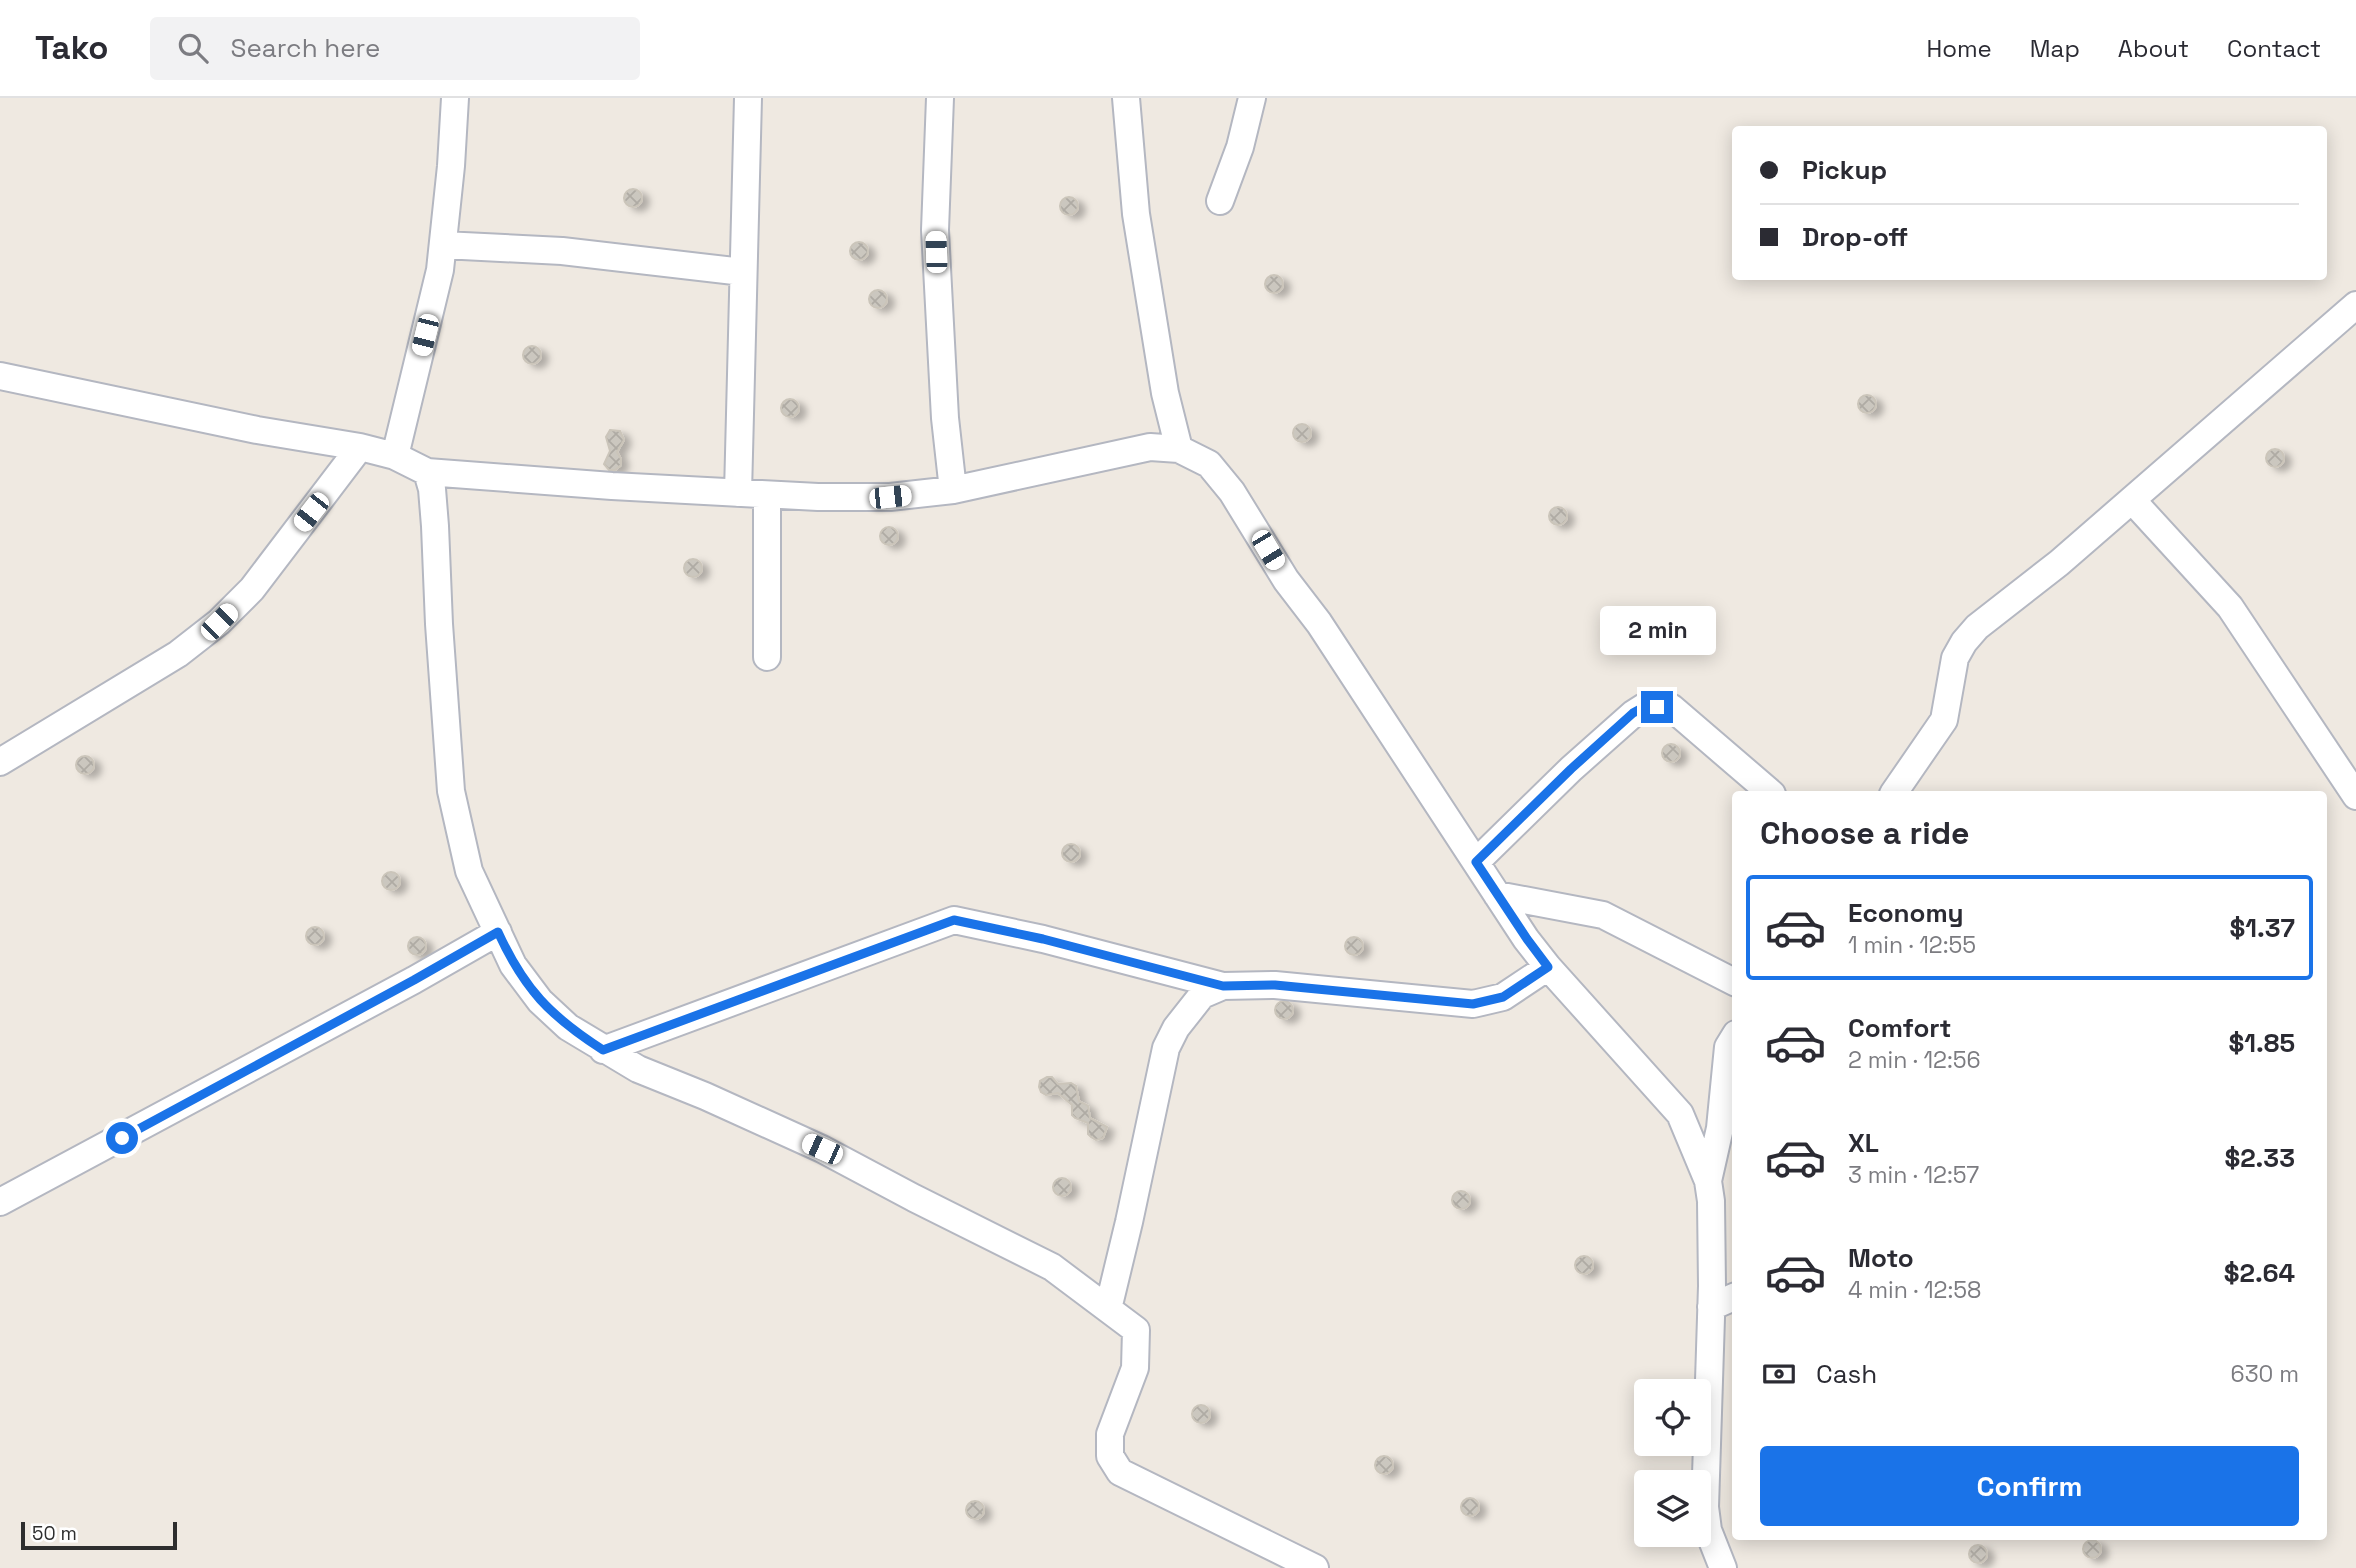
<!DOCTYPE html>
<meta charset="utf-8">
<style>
body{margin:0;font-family:"Space Grotesk",sans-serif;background:#f2f2f3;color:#2b2b33;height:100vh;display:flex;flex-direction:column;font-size:26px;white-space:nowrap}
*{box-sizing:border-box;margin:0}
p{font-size:23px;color:#7c7c81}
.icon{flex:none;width:38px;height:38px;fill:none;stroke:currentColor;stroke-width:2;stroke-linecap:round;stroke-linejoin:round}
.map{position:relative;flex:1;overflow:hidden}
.side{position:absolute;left:1732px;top:693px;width:595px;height:749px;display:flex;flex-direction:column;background:#fff;border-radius:7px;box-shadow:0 4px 18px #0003}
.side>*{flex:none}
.hud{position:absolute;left:1732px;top:28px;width:595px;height:154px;border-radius:7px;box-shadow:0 4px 18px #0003;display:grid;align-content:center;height:154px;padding:0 28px;background:#fff}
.tools{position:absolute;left:1634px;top:1281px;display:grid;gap:14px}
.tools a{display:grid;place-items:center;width:77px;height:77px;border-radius:7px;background:#fff;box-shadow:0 4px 18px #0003;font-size:35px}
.scale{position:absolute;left:21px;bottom:18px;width:156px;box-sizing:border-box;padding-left:7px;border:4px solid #2e2e2e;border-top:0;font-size:19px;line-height:24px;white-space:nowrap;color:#2e2e2e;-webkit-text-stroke:5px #fff;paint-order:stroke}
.end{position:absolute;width:32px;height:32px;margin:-16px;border:9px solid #1a73e8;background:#fff;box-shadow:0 0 0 4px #fff}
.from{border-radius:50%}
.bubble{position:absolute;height:49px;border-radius:7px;background:#fff;box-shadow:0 4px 18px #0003;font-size:23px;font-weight:700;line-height:49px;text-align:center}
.car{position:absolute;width:21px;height:42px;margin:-21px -10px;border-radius:9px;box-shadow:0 0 5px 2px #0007;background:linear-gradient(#fff 24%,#345 0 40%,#fff 0 76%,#345 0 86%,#fff 0)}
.hud b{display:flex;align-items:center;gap:24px;height:66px;font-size:26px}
.hud b+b{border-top:2px solid #e1e1e2}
.hud i{width:18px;height:18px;background:#2b2b33}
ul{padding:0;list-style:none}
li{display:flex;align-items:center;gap:21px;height:105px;margin:0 14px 10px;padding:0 14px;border:4px solid transparent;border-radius:7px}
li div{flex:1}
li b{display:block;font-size:26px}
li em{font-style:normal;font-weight:700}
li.selected{border-color:#1a73e8}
li>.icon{width:63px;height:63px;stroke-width:1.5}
h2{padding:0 28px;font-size:32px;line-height:84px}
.pay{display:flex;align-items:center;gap:18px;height:77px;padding:0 28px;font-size:26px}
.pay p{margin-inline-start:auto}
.primary-button{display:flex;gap:14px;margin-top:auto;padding:14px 28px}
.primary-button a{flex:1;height:80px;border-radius:7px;background:#1a73e8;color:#fff;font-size:28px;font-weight:700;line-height:80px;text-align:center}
header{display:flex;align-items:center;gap:42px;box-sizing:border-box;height:98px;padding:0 35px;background:#fff;border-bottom:2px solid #e1e1e2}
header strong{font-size:33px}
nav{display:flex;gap:38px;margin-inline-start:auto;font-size:24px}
.search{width:490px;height:63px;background:#f2f2f3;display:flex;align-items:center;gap:18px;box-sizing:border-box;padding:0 24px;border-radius:7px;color:#7c7c81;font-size:26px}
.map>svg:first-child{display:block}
</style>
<header>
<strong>Tako</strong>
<div class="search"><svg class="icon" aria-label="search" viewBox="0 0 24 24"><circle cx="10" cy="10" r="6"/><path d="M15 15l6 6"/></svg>Search here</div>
<nav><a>Home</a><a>Map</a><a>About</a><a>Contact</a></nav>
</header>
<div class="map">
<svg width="2356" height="1470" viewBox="0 0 2356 1470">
<defs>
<pattern id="building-cross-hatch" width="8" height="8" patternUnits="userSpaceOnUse" patternTransform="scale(1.75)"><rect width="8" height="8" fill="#cbc7bf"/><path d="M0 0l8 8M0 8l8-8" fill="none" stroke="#afaba4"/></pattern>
<filter id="shadow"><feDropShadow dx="7" dy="4" stdDeviation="3.5" flood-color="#0004"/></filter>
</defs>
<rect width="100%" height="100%" fill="#efe9e1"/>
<!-- building -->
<path fill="url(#building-cross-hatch)" stroke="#cbc5ba" stroke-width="2" filter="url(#shadow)" d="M624 100a9 9 0 1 1 18 0a9 9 0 1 1-18 0Z
M1060 108a9 9 0 1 1 18 0a9 9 0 1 1-18 0Z
M850 153a9 9 0 1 1 18 0a9 9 0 1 1-18 0Z
M1265 186a9 9 0 1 1 18 0a9 9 0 1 1-18 0Z
M869 201a9 9 0 1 1 18 0a9 9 0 1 1-18 0Z
M523 257a9 9 0 1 1 18 0a9 9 0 1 1-18 0Z
M1858 306a9 9 0 1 1 18 0a9 9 0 1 1-18 0Z
M781 310a9 9 0 1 1 18 0a9 9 0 1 1-18 0Z
M1293 335a9 9 0 1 1 18 0a9 9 0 1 1-18 0Z
M610,332l10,1 4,9 -7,12 4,7v6l-6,5h-6l-5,-6 6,-13 -4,-14z
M2266 360a9 9 0 1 1 18 0a9 9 0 1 1-18 0Z
M1549 418a9 9 0 1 1 18 0a9 9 0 1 1-18 0Z
M880 438a9 9 0 1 1 18 0a9 9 0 1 1-18 0Z
M684 470a9 9 0 1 1 18 0a9 9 0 1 1-18 0Z
M1662 655a9 9 0 1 1 18 0a9 9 0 1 1-18 0Z
M76 667a9 9 0 1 1 18 0a9 9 0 1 1-18 0Z
M1062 755a9 9 0 1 1 18 0a9 9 0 1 1-18 0Z
M382 783a9 9 0 1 1 18 0a9 9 0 1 1-18 0Z
M306 838a9 9 0 1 1 18 0a9 9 0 1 1-18 0Z
M1345 848a9 9 0 1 1 18 0a9 9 0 1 1-18 0Z
M408 848a9 9 0 1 1 18 0a9 9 0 1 1-18 0Z
M1275 912a9 9 0 1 1 18 0a9 9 0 1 1-18 0Z
M1047,979h5l6,7 13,-1 5,3 3,15 9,5 2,12 17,9 -4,11 -7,2 -5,-3 -3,-3v-11l-13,-5 -3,-3v-10l-14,-12 -12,2 -5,-3 -2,-5 1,-6z
M1053 1089a9 9 0 1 1 18 0a9 9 0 1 1-18 0Z
M1452 1102a9 9 0 1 1 18 0a9 9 0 1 1-18 0Z
M1575 1167a9 9 0 1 1 18 0a9 9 0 1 1-18 0Z
M1192 1316a9 9 0 1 1 18 0a9 9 0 1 1-18 0Z
M1375 1367a9 9 0 1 1 18 0a9 9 0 1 1-18 0Z
M1461 1409a9 9 0 1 1 18 0a9 9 0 1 1-18 0Z
M966 1412a9 9 0 1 1 18 0a9 9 0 1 1-18 0Z
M2083 1451a9 9 0 1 1 18 0a9 9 0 1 1-18 0Z
M1969 1456a9 9 0 1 1 18 0a9 9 0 1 1-18 0Z"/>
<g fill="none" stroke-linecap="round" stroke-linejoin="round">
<!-- minor casing -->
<g stroke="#b4b7c1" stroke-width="30">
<path id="minor" d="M940,0l-5,132 10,188 8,72
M1126,0l10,116 29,179 14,56
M1220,103l20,-54 12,-49
M443,147l119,6 181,21
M0,278l257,54 103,17 35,9 32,16 185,14 206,11h72l63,-7 197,-43 29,2 30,15 23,28 54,88 33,43 207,316 22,28 132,147 28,67 3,20 1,85 -7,221 3,23 15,38
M395,358l45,-186 11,-104 4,-68
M427,374l5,17 3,37 4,98 12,167 18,80 44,94 27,36 28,26 70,42 67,27 117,53 92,49 138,69 84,63 -1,38 -25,66v22l10,16 195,96
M738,395l10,-395
M2132,402l98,107 126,189
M767,559v-162
M0,664l178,-108 41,-32 33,-33 108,-142
M1893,696l51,-74 11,-62 9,-16 13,-15 82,-64 297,-258
M1476,764l95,-93 62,-55 11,-7 28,1 100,86
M1497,797l106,20 133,68
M603,952l351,-130 89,19 180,47
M1708,1083l12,-53 8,-81 8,-13
M0,1104l414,-222 84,-48
M1711,1209l25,-11
M1108,1211l21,-87 37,-174 10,-20 26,-33 21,-9 52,-1 198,19 30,-7 45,-30"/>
</g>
<!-- minor -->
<use href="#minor" stroke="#fff" stroke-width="26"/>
</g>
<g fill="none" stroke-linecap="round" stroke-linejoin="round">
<!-- route -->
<path stroke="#1a73e8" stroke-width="9" d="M122,1040l292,-158 84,-48c26,57 52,84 105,118l351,-130 89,19 180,47 52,-1 198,19 30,-7 45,-30 -21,-28 -51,-77 95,-93 62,-56 11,-6h13"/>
</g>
</svg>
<div class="tools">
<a><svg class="icon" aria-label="locate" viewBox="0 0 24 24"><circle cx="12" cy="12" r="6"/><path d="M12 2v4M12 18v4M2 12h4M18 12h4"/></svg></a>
<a><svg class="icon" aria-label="layers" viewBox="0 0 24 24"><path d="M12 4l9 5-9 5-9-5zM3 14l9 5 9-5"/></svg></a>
</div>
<div class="scale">50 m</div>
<i class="end from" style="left:122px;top:1040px"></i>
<i class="end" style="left:1657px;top:609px"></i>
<div class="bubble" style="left:1600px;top:508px;width:116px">2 min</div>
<i class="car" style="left:936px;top:154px;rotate:358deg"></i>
<i class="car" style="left:425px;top:237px;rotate:194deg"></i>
<i class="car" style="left:890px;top:399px;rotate:84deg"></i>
<i class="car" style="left:311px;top:414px;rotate:218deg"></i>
<i class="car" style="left:1268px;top:452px;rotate:149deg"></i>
<i class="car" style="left:219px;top:524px;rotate:45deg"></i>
<i class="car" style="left:822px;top:1051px;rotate:294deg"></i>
<div class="hud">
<b><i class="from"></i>Pickup</b>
<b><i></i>Drop-off</b>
</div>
<section class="side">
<h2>Choose a ride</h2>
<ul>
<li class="selected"><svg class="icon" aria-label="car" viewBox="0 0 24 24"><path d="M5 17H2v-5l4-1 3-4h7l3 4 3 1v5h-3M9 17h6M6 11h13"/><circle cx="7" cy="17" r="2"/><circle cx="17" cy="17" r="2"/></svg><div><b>Economy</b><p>1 min · 12:55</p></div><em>$1.37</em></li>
<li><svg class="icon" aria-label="car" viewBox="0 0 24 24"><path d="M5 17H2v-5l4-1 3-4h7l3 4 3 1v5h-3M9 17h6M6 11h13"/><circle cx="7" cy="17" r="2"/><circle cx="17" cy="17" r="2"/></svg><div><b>Comfort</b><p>2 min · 12:56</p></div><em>$1.85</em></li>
<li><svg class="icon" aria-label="car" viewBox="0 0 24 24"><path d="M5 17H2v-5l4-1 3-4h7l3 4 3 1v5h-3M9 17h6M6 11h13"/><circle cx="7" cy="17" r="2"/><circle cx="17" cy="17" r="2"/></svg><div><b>XL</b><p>3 min · 12:57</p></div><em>$2.33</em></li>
<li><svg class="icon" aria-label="car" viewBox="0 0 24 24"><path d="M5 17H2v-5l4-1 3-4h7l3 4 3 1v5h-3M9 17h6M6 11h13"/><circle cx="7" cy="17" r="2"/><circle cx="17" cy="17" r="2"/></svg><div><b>Moto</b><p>4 min · 12:58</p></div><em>$2.64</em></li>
</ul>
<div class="pay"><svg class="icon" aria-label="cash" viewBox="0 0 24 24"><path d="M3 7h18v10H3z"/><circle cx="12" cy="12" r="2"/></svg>Cash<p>630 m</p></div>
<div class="primary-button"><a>Confirm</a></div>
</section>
</div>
